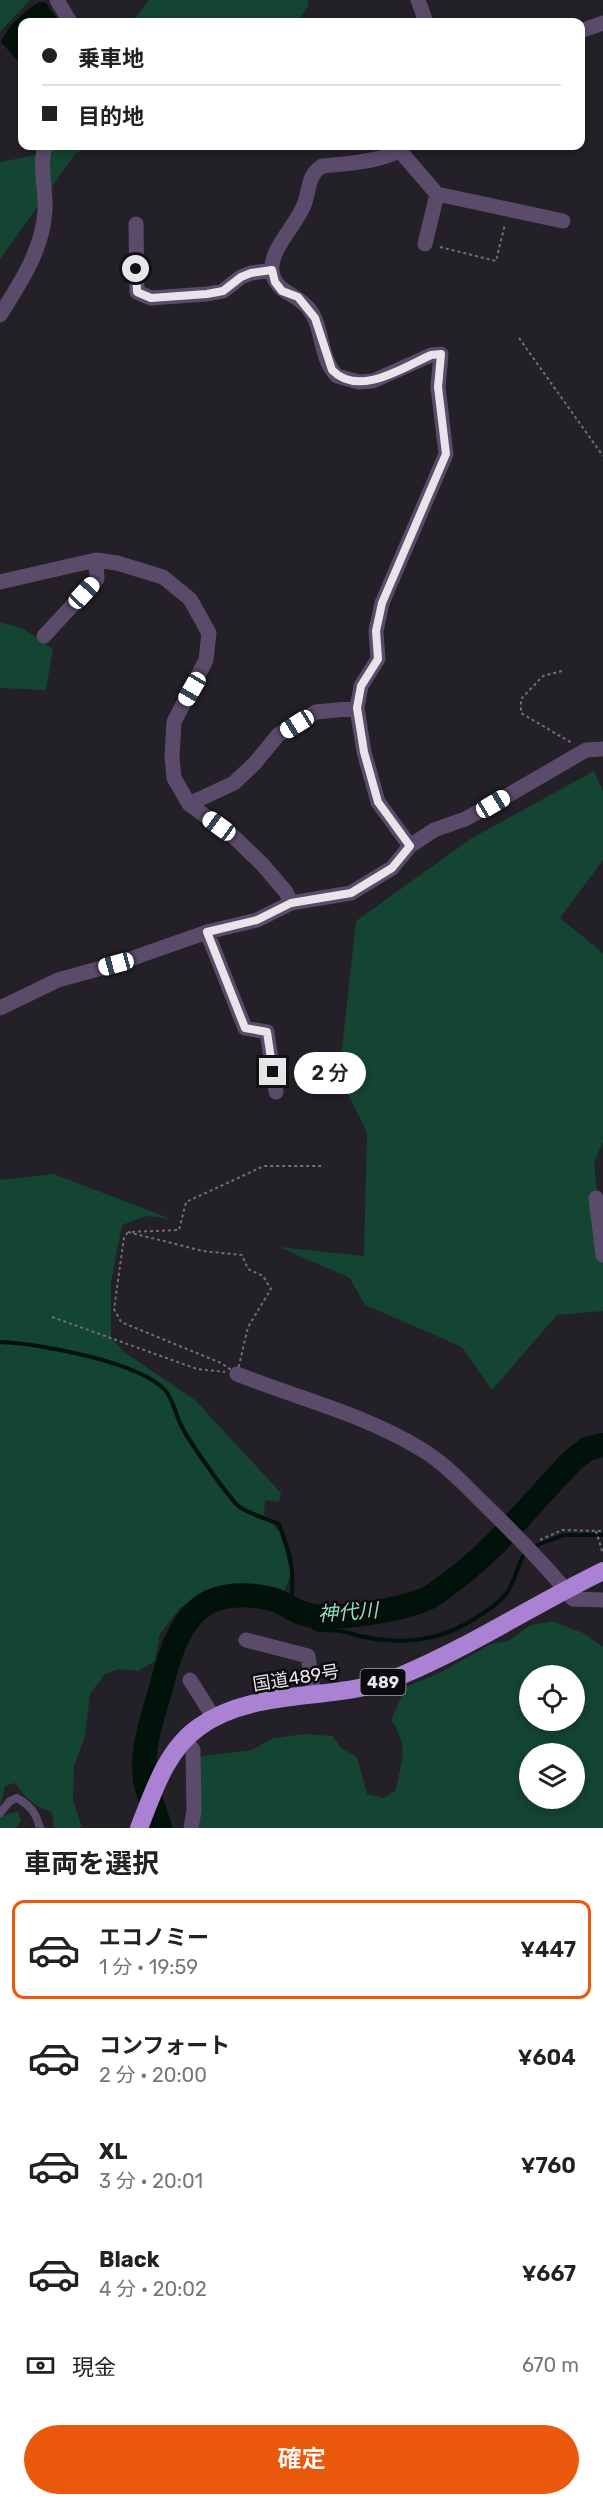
<!DOCTYPE html>
<html lang="ja">
<meta charset="utf-8">
<style>
body{margin:0;font-family:Rubik,"Noto Sans JP",sans-serif;background:#f6f6f6;color:#222;height:100vh;display:flex;flex-direction:column;font-size:22px;white-space:nowrap}
*{box-sizing:border-box;margin:0}
p{font-size:20px;color:#767676}
.icon{flex:none;width:33px;height:33px;fill:none;stroke:currentColor;stroke-width:2;stroke-linecap:round;stroke-linejoin:round}
.map{position:relative;height:1828px;overflow:hidden}
.panel{display:flex;flex-direction:column;background:#fff;flex:1}
.panel>*{flex:none}
.top-card{position:absolute;left:18px;top:18px;width:567px;height:132px;border-radius:12px;box-shadow:0 3px 9px #0003;display:grid;align-content:center;height:132px;padding:0 24px;background:#fff}
.tools{position:absolute;left:519px;top:1665px;display:grid;gap:12px}
.tools a{display:grid;place-items:center;width:66px;height:66px;border-radius:50%;background:#fff;box-shadow:0 3px 9px #0003;font-size:30px}
.end{position:absolute;width:27px;height:27px;margin:-14px;border:8px solid #e7e5ea;background:#111;box-shadow:0 0 0 3px #111}
.from{border-radius:50%}
.bubble{position:absolute;height:42px;border-radius:21px;background:#fff;box-shadow:0 3px 9px #0003;font-size:20px;font-weight:600;line-height:42px;text-align:center}
.car{position:absolute;width:18px;height:36px;margin:-18px -9px;border-radius:8px;box-shadow:0 0 4px 2px #0007;background:linear-gradient(#fff 24%,#345 0 40%,#fff 0 76%,#345 0 86%,#fff 0)}
.top-card b{display:flex;align-items:center;gap:21px;height:57px;font-size:22px}
.top-card b+b{border-top:2px solid #e0e0e0}
.top-card i{width:15px;height:15px;background:#222}
ul{padding:0;list-style:none}
li{display:flex;align-items:center;gap:18px;height:99px;margin:0 12px 9px;padding:0 12px;border:3px solid transparent;border-radius:12px}
li div{flex:1}
li b{display:block;font-size:22px}
li em{font-style:normal;font-weight:600}
li.current{border-color:#ea580c}
li>.icon{width:54px;height:54px;stroke-width:1.5}
h2{padding:0 24px;font-size:27px;line-height:72px}
.pay{display:flex;align-items:center;gap:15px;height:66px;padding:0 24px;font-size:22px}
.pay p{margin-inline-start:auto}
.cta{display:flex;gap:12px;margin-top:auto;padding:12px 24px}
.cta a{flex:1;height:69px;border-radius:36px;background:#ea580c;color:#fff;font-size:24px;font-weight:600;line-height:69px;text-align:center}
.map>svg:first-child{display:block}
</style>
<div class="map">
<svg width="603" height="1828" viewBox="0 0 603 1828">
<rect width="100%" height="100%" fill="#232027"/>
<!-- green -->
<path fill="#144432" fill-rule="evenodd" d="M0,0h30l-30,32z
M149,0h159v6l-10,16h-166z
M47,146h43l-15,8 -75,105v-97l36,-7z
M0,622l22,6 31,21 -7,41 -46,-2z
M594,771l9,20v69l-43,58 43,35v189l-9,20 9,91v58l-46,4 -65,75 -30,-43 -97,-42 -15,-27 -71,-31 85,9 3,-124 -28,-55 17,-156 116,-83z
M54,1174l117,45 -25,-3 -24,9 -11,58v55l13,14 71,48 86,93 -2,9 -14,-2 -1,15 17,19 10,40 -8,20 -37,-6 -38,2 -28,18 -20,26 -5,27 -17,10 -19,-2 -14,5 -15,20 -5,42 -11,31 -1,33 9,28h-28l-2,-16c-17,-5 -27,-14 -37,-29l-10,3 -5,21v-627z
M552,1621l31,12 20,14v181h-406l1,-66 4,-6 50,-6 21,-12 32,-4 28,2 7,11 17,10 10,37 17,4 12,-8c5,-31 14,-41 -5,-70l15,-33 35,-15 50,-28 17,-3 23,-16zM530,1676h44v44h-44zM530,1754h44v44h-44z
M0,1808l4,8 14,-5 3,10 -5,7h-16z"/>
<!-- water -->
<path fill="#001209" d="M40,2l6,1 13,19h-37v40h-3l-18,-20c7,-17 23,-31 39,-40z"/>
<g fill="none" stroke-linecap="round" stroke-linejoin="round">
<!-- stream -->
<path stroke="#001209" stroke-width="4" d="M0,1342c38,1 139,20 165,48 8,9 11,26 17,37 7,14 49,75 59,81 12,7 26,11 38,16 12,33 16,46 12,82
M535,1546l29,-11h39
M304,1614c11,25 21,12 41,18 46,14 91,13 132,-15 10,-6 21,-13 29,-23 10,-13 10,-27 19,-41"/>
<!-- river -->
<path stroke="#001209" stroke-width="24" d="M160,1828c-4,-16 -12,-32 -15,-48 -5,-35 12,-74 20,-107 16,-60 41,-89 107,-74 12,3 21,12 33,15 25,8 96,-4 121,-15 9,-4 18,-12 26,-18 47,-34 81,-81 122,-122l13,-10 16,-4"/>
<!-- path -->
<path stroke="#726f75" stroke-width="2" stroke-dasharray="3 3" stroke-linecap="butt" d="M440,247l56,14 9,-37
M519,338l84,118
M562,671l-19,5 -22,23v14l51,30
M128,1232l75,19 39,4 6,14 15,7 8,13 -23,38 -11,47 -16,-11 -100,-41 -7,-13 10,-71z
M132,1232l47,-2 7,-28 78,-36h60
M52,1317l145,52 28,3
M596,1531l7,23
M540,1540l22,-10 41,1"/>
<!-- lane -->
<path stroke="#5b4b6b" stroke-width="8" d="M0,1813l10,-12 7,-3c14,8 19,15 23,30"/>
<!-- street -->
<path stroke="#5b4b6b" stroke-width="15" d="M57,0l13,22
M418,0l8,22
M580,31l23,-8
M403,146c-9,15 -62,18 -81,20 -14,9 -12,21 -17,36 -6,21 -36,47 -33,69 3,22 25,22 37,38 15,19 10,49 28,67l22,6 14,-1 58,-26 10,-1 -3,33 8,67 -64,149 -6,28 2,28 -17,27 -4,22 7,44 14,50 32,44
M400,151l37,43 126,27
M136,224l1,68 14,6 56,-4 16,-3 18,-14 10,-4 21,-3
M425,244l12,-50
M0,315c21,-33 43,-66 45,-105 1,-22 -6,-43 0,-64
M0,582l96,-22 21,3 46,14 27,22 19,34 -3,27 -32,62 -2,34 2,22 15,26 45,33 28,27 24,28 5,11 60,-10 41,-25 18,-22 24,-16 31,-11 28,-15 93,-54 17,-1
M44,636l53,-57 -1,-19
M189,804l45,-21 21,-20 23,-28 38,-23 41,-4
M207,932l38,96 22,4 9,60
M0,1008l58,-28 58,-16 91,-32 50,-12 34,-17
M596,1198l7,57
M237,1374c60,24 126,40 182,74 23,13 41,32 60,51 33,32 65,64 94,100l30,1
M246,1640l62,16 6,39
M190,1680l24,38
M185,1739l8,11 1,61 -3,17"/>
<!-- highway -->
<path stroke="#ab82d3" stroke-width="18" d="M139,1828c14,-35 27,-78 60,-101 57,-41 138,-24 201,-51 70,-29 135,-72 203,-105"/>
</g>
<g fill="none" stroke-linecap="round" stroke-linejoin="round">
<!-- route -->
<path stroke="#e7e5ea" stroke-width="8" d="M136,269l1,23 14,6 56,-4 16,-3 18,-14 10,-4 21,-3 3,12 7,9 16,6 17,21 17,52c27,28 72,-3 99,-15l10,-1 -3,33 8,67 -64,149 -6,28 2,28 -17,27 -4,22 7,44 14,50 32,44 -18,22 -41,25 -60,10 -34,17 -50,12 38,96 22,4 6,40"/>
</g>
<g text-anchor="middle" stroke-width="5" stroke-linejoin="round" paint-order="stroke">
<!-- shield labels -->
<rect fill="#0c0a0d" stroke="#a5a3a8" stroke-width="1.5" x="360.5" y="1669" width="45" height="26" rx="4.5"/>
<g font-size="16" font-weight="bold" fill="#e7e5ea">
<text x="383" y="1688">489</text>
</g>
<!-- street labels -->
<g font-size="18" fill="#e7e5ea" stroke="#0c0a0d">
<text transform="translate(296 1678) rotate(-9)" y="6">国道489号</text>
</g>
<!-- water labels -->
<g font-size="20" font-style="italic" fill="#8fdeba" stroke="#0c0a0d">
<text transform="translate(348 1612) rotate(-4)" y="7">神代川</text>
</g>
</g>
</svg>
<div class="tools">
<a><svg class="icon" aria-label="locate" viewBox="0 0 24 24"><circle cx="12" cy="12" r="6"/><path d="M12 2v4M12 18v4M2 12h4M18 12h4"/></svg></a>
<a><svg class="icon" aria-label="layers" viewBox="0 0 24 24"><path d="M12 4l9 5-9 5-9-5zM3 14l9 5 9-5"/></svg></a>
</div>
<i class="end from" style="left:136px;top:269px"></i>
<i class="end" style="left:273px;top:1072px"></i>
<div class="bubble" style="left:294px;top:1052px;width:72px">2 分</div>
<i class="car" style="left:84px;top:593px;rotate:43deg"></i>
<i class="car" style="left:192px;top:689px;rotate:210deg"></i>
<i class="car" style="left:297px;top:724px;rotate:238deg"></i>
<i class="car" style="left:493px;top:804px;rotate:59deg"></i>
<i class="car" style="left:219px;top:826px;rotate:306deg"></i>
<i class="car" style="left:116px;top:964px;rotate:255deg"></i>
<div class="top-card">
<b><i class="from"></i>乗車地</b>
<b><i></i>目的地</b>
</div>
</div>
<section class="panel">
<h2>車両を選択</h2>
<ul>
<li class="current"><svg class="icon" aria-label="car" viewBox="0 0 24 24"><path d="M5 17H2v-5l4-1 3-4h7l3 4 3 1v5h-3M9 17h6M6 11h13"/><circle cx="7" cy="17" r="2"/><circle cx="17" cy="17" r="2"/></svg><div><b>エコノミー</b><p>1 分 · 19:59</p></div><em>¥447</em></li>
<li><svg class="icon" aria-label="car" viewBox="0 0 24 24"><path d="M5 17H2v-5l4-1 3-4h7l3 4 3 1v5h-3M9 17h6M6 11h13"/><circle cx="7" cy="17" r="2"/><circle cx="17" cy="17" r="2"/></svg><div><b>コンフォート</b><p>2 分 · 20:00</p></div><em>¥604</em></li>
<li><svg class="icon" aria-label="car" viewBox="0 0 24 24"><path d="M5 17H2v-5l4-1 3-4h7l3 4 3 1v5h-3M9 17h6M6 11h13"/><circle cx="7" cy="17" r="2"/><circle cx="17" cy="17" r="2"/></svg><div><b>XL</b><p>3 分 · 20:01</p></div><em>¥760</em></li>
<li><svg class="icon" aria-label="car" viewBox="0 0 24 24"><path d="M5 17H2v-5l4-1 3-4h7l3 4 3 1v5h-3M9 17h6M6 11h13"/><circle cx="7" cy="17" r="2"/><circle cx="17" cy="17" r="2"/></svg><div><b>Black</b><p>4 分 · 20:02</p></div><em>¥667</em></li>
</ul>
<div class="pay"><svg class="icon" aria-label="cash" viewBox="0 0 24 24"><path d="M3 7h18v10H3z"/><circle cx="12" cy="12" r="2"/></svg>現金<p>670 m</p></div>
<div class="cta"><a>確定</a></div>
</section>
